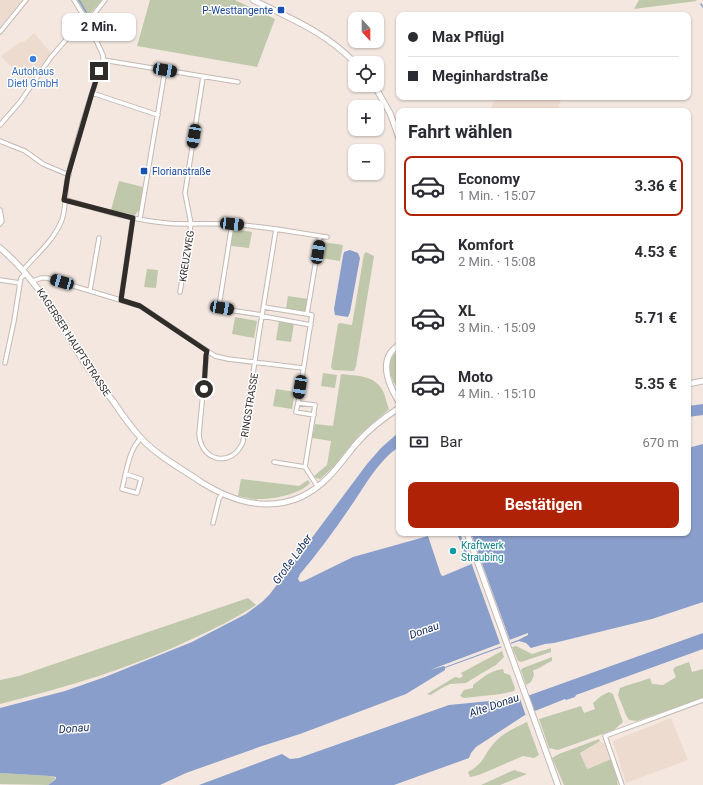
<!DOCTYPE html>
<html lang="de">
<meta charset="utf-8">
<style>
body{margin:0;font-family:Roboto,sans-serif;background:#f2f2f3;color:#2b2b33;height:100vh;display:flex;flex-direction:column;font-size:15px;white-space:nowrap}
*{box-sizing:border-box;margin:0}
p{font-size:13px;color:#7c7c81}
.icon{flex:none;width:22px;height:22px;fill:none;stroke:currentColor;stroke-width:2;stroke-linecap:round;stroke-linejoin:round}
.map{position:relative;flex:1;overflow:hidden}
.side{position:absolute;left:396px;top:108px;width:295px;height:428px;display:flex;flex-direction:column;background:#fff;border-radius:8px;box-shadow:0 1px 3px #0004}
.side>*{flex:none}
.top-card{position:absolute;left:396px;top:12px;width:295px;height:88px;border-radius:8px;box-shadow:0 1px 3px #0004;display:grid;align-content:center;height:88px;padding:0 12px;background:#fff}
.needle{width:26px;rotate:159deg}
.tools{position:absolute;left:348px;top:12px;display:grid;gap:8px}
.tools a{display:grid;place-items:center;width:36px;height:36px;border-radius:8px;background:#fff;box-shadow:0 1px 3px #0004;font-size:20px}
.end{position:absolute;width:18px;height:18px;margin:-9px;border:5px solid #302c29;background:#fff;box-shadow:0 0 0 2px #fff}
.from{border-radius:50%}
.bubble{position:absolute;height:28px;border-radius:8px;background:#fff;box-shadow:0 1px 3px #0004;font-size:13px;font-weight:700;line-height:28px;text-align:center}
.car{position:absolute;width:12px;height:24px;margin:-12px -6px;border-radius:5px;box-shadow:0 0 3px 1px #0007;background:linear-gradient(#222 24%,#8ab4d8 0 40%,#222 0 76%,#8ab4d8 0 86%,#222 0)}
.top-card b{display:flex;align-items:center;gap:14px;height:38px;font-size:15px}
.top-card b+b{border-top:1px solid #e1e1e2}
.top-card i{width:10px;height:10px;background:#2b2b33}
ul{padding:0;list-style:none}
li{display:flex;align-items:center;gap:12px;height:60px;margin:0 8px 6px;padding:0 4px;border:2px solid transparent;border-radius:8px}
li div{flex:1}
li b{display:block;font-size:15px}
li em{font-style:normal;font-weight:700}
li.active{border-color:#af2205}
li>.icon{width:36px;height:36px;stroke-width:1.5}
h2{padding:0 12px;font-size:18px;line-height:48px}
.pay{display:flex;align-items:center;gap:10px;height:44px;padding:0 12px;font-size:15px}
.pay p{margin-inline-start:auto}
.primary-button{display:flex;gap:8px;margin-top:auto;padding:8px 12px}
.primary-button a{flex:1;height:46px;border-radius:8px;background:#af2205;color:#fff;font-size:16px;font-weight:700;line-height:46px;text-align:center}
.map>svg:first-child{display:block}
</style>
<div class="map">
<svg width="703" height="785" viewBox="0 0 703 785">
<rect width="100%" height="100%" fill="#f3e7e0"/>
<!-- built -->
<path fill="#eedbd0" d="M0,0h22l-22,28z
M34,33l17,20 -23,30 -12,-11 -15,-16 19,-14h4z
M496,97h66l-5,14h-67z
M671,718l17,42 -62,23 -13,-42z
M600,741l6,4 5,14 -22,10 -3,-1 -7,-15z"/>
<!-- green -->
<path fill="#bfc8aa" d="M77,0h25l-14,16z
M150,0h85l40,19 -18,48 -120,-21z
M639,0h56l2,1 -63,8z
M119,181l24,6 -4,23 -4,5 -24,-5z
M233,229l19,3 -3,16 -18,-2z
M322,242l21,3 -3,16 -20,-3z
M366,252l8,4 -18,110 -2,5 -21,-1 -2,-3 7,-43 2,-1 12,2 12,-71z
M147,269l11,1 -2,18 -12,-1z
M288,296l20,3 -2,12 -2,1 -18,-3z
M235,317l22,4 -3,17 -22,-4z
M279,321l15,2 -3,19 -15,-2z
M399,350v40c-10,-12 -15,-29 0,-40z
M323,373l14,2 -2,13 -14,-2z
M341,374c16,2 34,1 42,17 3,6 3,12 6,18l-29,25 -27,33 -13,12 -4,-1 -2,-2 13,-11 4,-24 -19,-3 3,-14 18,2z
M276,389l19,3 -3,17 -19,-3z
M241,479l58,7 9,-6 2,3c-9,11 -39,17 -53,16v1l-19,-4z
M248,598l8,7c-20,13 -40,23 -62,33 -62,30 -127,49 -194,66v-24l19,-4z
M516,646l16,8 19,-6v4l-30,10 -3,-1 -6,-14z
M502,651l2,6 -8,8 -14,8 -16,10 -16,1 -10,5 -9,6 -4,-1 28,-17 5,1 3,-2 -2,-3z
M552,657v4c-6,2 -14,9 -19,9l1,5 -3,7 -5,3 -5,-15 2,-2z
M689,662l3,10 11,-3v29l-66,23 -8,-1 -3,-5 -8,-20 2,-7c10,-4 20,-6 30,-10l2,6 11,1 13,-8 -3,-7 2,-3z
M503,669l1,4 6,2 5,13 -1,3 -13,3 -37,4 -4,-2 4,-6 9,-2v-3c9,-7 18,-15 30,-16z
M609,692l4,2 10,28 -9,8 -56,20 -9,-2 -10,-29 42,-13 3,7 11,-4 -2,-6 8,-7z
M527,722l12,33 -5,3 -11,-2 -44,19 -9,2 -2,-5c17,-9 15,-17 27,-30 8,-9 21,-15 32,-20z
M599,739l1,2 -20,12 6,14 2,2 23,-10 7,20 -1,1 1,5h-54l-12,-27 7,-4z
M514,770l13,4 -27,11h-19z
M0,773l50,3 6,2 -8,7 -48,-1z"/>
<!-- water -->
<path fill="#899eca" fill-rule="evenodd" d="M350,250l8,3 2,5 -10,54 -2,5 -13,-2 -1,-6 9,-53 1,-4z
M703,404v11l-15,2v-11z
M399,432v15c-20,13 -33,37 -46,56 -17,25 -34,49 -53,71l-2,5 2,3 4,-1 49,-24 75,-21 13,39 2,1 38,-16 -2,-4 -12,4 -10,-27h231v-85l15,-4v158l-51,17 -98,24 -9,1 -14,4 -5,-5 -7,-2 -74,27v2l-39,24 -106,40 -38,12 -76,27 -26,12h-112l8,-6v-2l-6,-1 -50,-3v-65l65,-17 40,-14 87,-35 54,-28 16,-12 8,-8 97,-130 14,-16zM528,633v2l-10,5 -73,27 -1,-1 -14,4z
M703,633v16l-127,46 -1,2 -9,3 -1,-1 -40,16 -49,32 -5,6 -2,5 -75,27h-195l83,-31 8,5 9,-1 150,-53 70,-7 11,-3z"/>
<!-- pier -->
<path fill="#f3e7e0" d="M460,533h11l41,113 -10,3 -31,-87 8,-3 -9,2z
M528,693l7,19 -9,4 -7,-20z"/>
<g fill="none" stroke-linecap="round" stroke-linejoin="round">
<!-- stream -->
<path stroke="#899eca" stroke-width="1.5" d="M79,0l7,12
M701,4l2,3"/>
<!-- street casing -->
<g stroke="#c4b9b3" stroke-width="5.5">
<path id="street" d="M0,32l26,-32
M103,60l135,22
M92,93l66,22
M0,125l20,-23 31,-45 27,-31 13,-8 14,-18
M0,141l25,10 18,13 26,11
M64,199c33,10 67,21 102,24 19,2 38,0 58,1 34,1 69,8 103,13
M0,210l2,11 -2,3
M140,219l25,-149
M232,224l-13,82 3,3 40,6
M23,270c13,-15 30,-29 38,-48 5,-9 4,-30 6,-42 9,-40 23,-82 36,-120v-5l-16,-34 -13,-21
M0,280l20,3
M33,281l8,-3h6l93,28 75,50 13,3 75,9
M90,290l9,-52
M180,292l11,-68 -6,-31 18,-116
M121,300l12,-83
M264,307l43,7
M262,316l49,9
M207,351l-8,83c2,28 33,34 44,8l15,-102 18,-111
M5,363l9,-42 6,-38 1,-5 5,-5
M298,403l-2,9 18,3
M274,462l31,5
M126,474l15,5 -4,14 -15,-4c4,-16 7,-40 19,-51
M318,487l-13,-20 10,-62 -17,-2 14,-88 -5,-1 13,-78
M213,523l6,-24 3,-5
M622,785l-17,-49 98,-36"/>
</g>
<!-- secondary casing -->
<g stroke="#c4b9b3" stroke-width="7">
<path id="secondary" d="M253,0c37,18 74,33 102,63
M374,85l16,28 9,25
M0,248c36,30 55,67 79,106 10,17 22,32 34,47 8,12 17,25 27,36 17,19 41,31 61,45 30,19 66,30 100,15 25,-12 38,-32 54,-52 13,-15 28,-27 44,-37
M399,345c-22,14 -11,39 0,57
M688,384l15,-3
M467,533l91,252"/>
</g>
<!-- street -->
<use href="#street" stroke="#fff" stroke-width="3.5"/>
<!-- secondary -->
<use href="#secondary" stroke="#fff" stroke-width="5"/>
</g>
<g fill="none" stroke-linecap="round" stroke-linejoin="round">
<!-- route -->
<path stroke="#302c29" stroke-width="5" d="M99,71l-7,22 -24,82 -4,25 69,18 -12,82 19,6 67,45 -1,4 -2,34"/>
</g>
<!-- markers -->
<g fill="#1a4fb4" stroke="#fff" stroke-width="1.5">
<rect x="277" y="6" width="8" height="8" rx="2"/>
<rect x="140" y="167" width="8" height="8" rx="2"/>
</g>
<circle fill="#3f7fe0" stroke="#fff" stroke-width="1.5" cx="33" cy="59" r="4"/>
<circle fill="#0f9aa8" stroke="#fff" stroke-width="1.5" cx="453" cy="551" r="4"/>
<g text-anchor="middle" stroke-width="3" stroke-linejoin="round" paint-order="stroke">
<!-- transit labels -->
<g font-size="10" fill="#164399" stroke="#fff" text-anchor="end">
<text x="273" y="14">P-Westtangente</text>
<text x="152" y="175" text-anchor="start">Florianstraße</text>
</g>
<!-- shop labels -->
<g font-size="10" fill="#366cbe" stroke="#fff">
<text x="33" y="75">Autohaus<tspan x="33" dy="12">Dietl GmbH</tspan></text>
</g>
<!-- street labels -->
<g font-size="10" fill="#302c29" stroke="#fff">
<text transform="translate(186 256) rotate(-81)" y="4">KREUZWEG</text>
<text transform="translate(74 342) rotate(57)" y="4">KAGERSER HAUPTSTRASSE</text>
<text transform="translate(249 405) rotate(-81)" y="4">RINGSTRASSE</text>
</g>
<!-- culture labels -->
<g font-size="10" fill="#0d838f" stroke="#fff" text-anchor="start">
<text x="461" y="549">Kraftwerk<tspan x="461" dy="12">Straubing</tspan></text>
</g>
<!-- water labels -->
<g font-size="11" font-style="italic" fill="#142b60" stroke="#fff">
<text transform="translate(292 559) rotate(-54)" y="4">Große Laber</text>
<text transform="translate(424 630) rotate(-20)" y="4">Donau</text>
<text transform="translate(494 705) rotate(-19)" y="4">Alte Donau</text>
<text transform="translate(74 728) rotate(-5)" y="4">Donau</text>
</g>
</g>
</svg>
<div class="tools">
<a><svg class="needle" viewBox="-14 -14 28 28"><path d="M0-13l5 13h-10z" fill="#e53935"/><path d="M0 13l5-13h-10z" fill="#7c7c81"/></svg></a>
<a><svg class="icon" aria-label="locate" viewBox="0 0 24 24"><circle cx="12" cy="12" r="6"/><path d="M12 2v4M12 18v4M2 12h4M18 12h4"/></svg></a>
<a>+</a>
<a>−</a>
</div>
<i class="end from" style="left:204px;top:389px"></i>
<i class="end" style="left:99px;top:71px"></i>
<div class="bubble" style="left:62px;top:13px;width:74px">2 Min.</div>
<i class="car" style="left:165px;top:70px;rotate:100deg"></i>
<i class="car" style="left:194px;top:136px;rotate:190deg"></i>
<i class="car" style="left:232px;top:224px;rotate:96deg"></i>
<i class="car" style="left:318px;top:252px;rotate:9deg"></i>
<i class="car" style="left:62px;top:282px;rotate:286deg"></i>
<i class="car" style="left:222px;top:308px;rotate:100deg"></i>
<i class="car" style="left:300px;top:387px;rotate:189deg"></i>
<div class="top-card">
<b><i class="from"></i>Max Pflügl</b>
<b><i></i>Meginhardstraße</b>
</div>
<section class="side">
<h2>Fahrt wählen</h2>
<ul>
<li class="active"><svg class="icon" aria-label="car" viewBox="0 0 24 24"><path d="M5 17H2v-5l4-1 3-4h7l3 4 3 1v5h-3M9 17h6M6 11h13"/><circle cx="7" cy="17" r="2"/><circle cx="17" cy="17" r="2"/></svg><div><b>Economy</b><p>1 Min. · 15:07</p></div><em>3.36 €</em></li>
<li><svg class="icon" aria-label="car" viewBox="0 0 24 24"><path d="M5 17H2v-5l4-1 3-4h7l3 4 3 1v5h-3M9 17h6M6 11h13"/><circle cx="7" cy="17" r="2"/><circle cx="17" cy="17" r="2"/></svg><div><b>Komfort</b><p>2 Min. · 15:08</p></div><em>4.53 €</em></li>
<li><svg class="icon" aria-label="car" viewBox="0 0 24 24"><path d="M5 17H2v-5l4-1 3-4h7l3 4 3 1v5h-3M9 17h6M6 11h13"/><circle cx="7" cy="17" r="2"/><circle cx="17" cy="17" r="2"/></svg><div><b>XL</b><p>3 Min. · 15:09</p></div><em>5.71 €</em></li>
<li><svg class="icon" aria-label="car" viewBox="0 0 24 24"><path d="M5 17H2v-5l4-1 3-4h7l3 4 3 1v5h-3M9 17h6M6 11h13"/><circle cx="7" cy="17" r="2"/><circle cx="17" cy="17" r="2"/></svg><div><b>Moto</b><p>4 Min. · 15:10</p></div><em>5.35 €</em></li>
</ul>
<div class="pay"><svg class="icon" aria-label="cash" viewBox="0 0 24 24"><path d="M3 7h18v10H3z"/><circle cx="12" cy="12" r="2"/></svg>Bar<p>670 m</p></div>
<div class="primary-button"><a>Bestätigen</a></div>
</section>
</div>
